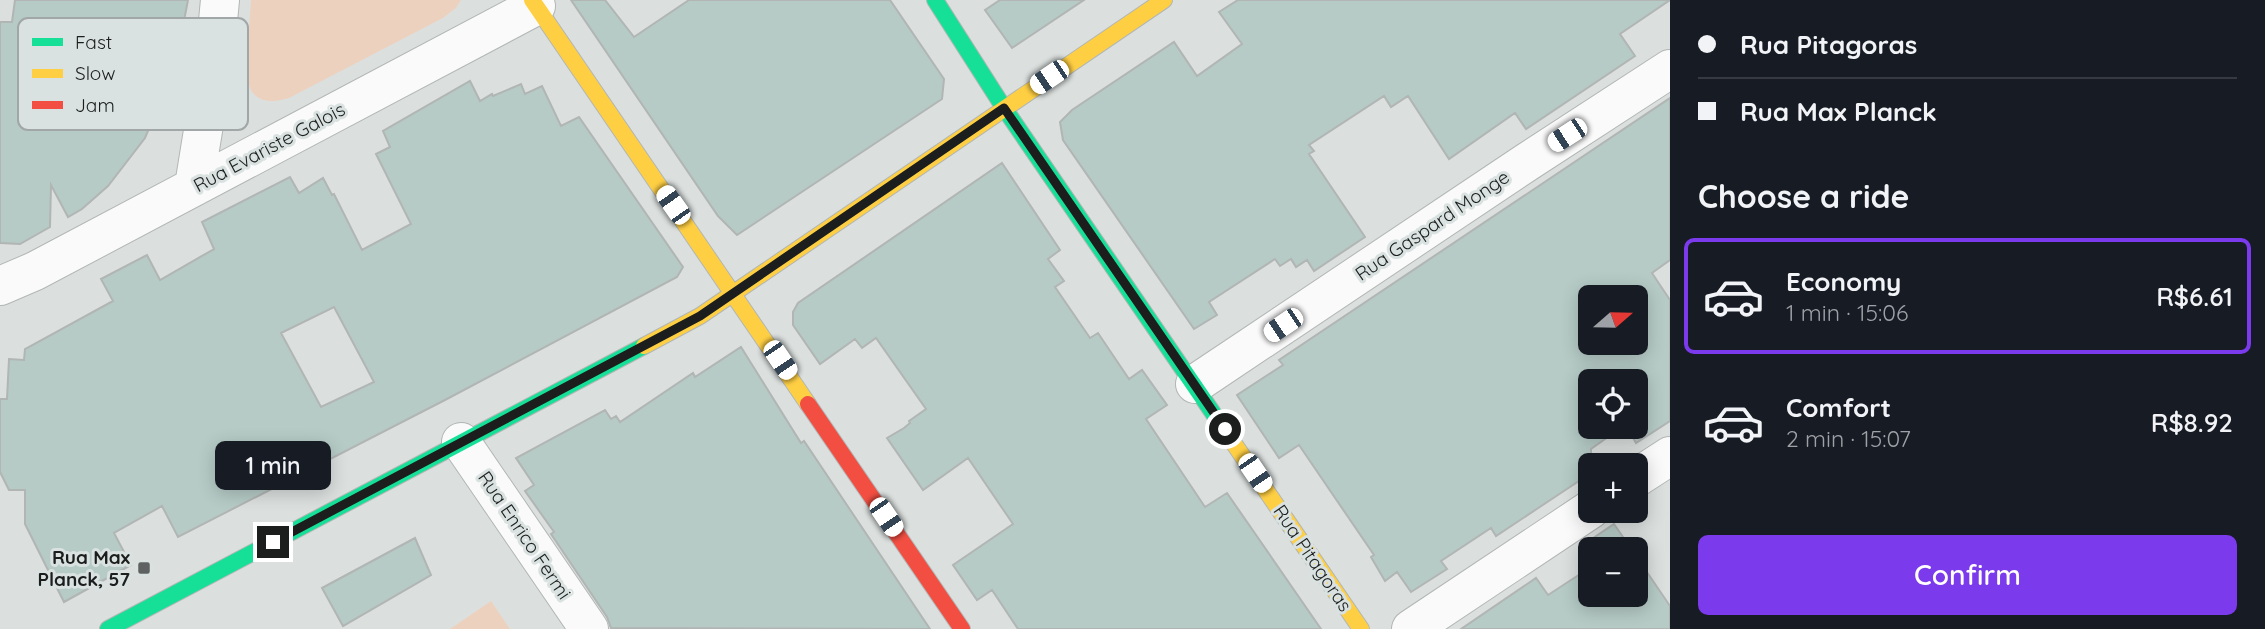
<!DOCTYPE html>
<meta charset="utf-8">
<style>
body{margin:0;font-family:Quicksand,sans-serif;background:#242831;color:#f1f3f6;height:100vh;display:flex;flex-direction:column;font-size:26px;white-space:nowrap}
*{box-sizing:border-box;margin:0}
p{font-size:23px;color:#9ea1a6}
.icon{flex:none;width:38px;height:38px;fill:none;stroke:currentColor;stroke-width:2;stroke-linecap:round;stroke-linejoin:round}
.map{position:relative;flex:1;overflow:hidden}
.side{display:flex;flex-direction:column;background:#171b24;width:595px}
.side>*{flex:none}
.top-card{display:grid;align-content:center;height:154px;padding:0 28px;background:#171b24}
.needle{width:46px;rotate:70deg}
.tools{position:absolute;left:1578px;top:285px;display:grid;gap:14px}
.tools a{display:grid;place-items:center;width:70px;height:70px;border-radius:10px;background:#171b24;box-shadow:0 4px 18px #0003;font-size:35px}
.end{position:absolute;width:32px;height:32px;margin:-16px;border:9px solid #1b1e1d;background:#fff;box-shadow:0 0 0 4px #fff}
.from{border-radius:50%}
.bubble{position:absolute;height:49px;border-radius:10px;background:#171b24;box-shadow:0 4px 18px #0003;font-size:23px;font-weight:600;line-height:49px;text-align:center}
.car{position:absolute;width:21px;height:42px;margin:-21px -10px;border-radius:9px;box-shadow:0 0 5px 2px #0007;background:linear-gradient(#fff 24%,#345 0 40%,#fff 0 76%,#345 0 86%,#fff 0)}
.top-card b{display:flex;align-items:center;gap:24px;height:66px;font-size:26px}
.top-card b+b{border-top:2px solid #363941}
.top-card i{width:18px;height:18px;background:#f1f3f6}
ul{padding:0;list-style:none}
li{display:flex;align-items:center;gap:21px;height:116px;margin:0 14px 10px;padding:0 14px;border:4px solid transparent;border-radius:10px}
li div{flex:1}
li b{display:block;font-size:26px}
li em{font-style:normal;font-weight:600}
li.selected{border-color:#7c3aed}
li>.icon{width:63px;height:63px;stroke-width:1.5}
h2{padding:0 28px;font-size:32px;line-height:84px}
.cta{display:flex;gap:14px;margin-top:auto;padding:14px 28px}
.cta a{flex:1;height:80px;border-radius:10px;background:#7c3aed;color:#fff;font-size:28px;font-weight:600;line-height:80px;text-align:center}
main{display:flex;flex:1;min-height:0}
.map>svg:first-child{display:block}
</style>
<main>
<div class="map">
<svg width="1670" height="629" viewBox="0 0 1670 629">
<rect width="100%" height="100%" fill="#dbe0df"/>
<!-- green -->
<path fill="#edd1bf" d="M251,0h210l-5,8 -13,10 -154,80c-26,8 -40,1 -43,-26z
M491,601l19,28h-60z"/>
<!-- building -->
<path fill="#b6cbc6" stroke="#b1b5b4" stroke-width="2" fill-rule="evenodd" d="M15,0h173l-13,67 -30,71 -37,48 -26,23 -14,8 -17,-32 -1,42 -30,17 -20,-1v-221h12z
M571,0h34l29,37 55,-37h201l54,79 -2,20 -205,136 -19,-19z
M1000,0h84l-72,48 -27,-38z
M1238,0h432l-50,34 15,22 -109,73 -11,-16 -66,46 -41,-63 -17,11 -7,-11 -75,49 5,6 -5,3 56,83 -51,34 -7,-11 -11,7 -5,-8 -11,7 -5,-7 -66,43 8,13 -23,14 -131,-189 -3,-18 12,-12 102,-68 23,34 45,-32 -23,-32z
M470,81l10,20 12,-7 1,2 28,-12 4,10 17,-8 19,40 18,-9 104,150 -6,10 -232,123 -267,137 -16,-31 -48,27 17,32 -67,37 -39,-78v-34h-16l-9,-18v-73h7l2,-40 15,1 1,-11 88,-48 -12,-22 46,-24 13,25 54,-31 -12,-27 88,-45 9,16 24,-15 9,17 2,-1 28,56 49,-26 -35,-70 14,-7 -7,-16zM334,307l40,75 -53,25 -40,-74z
M1670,98v162l-18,13 18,27v121l-34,22 -9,-16h9v-45h-45v45h31l-31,22v24l-95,63 -5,-8 -50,33 6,8 -36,23 -14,-20 -12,9 -14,-24 3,-2 -75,-110 -20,13 -42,-63 46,-30 -4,-5zM1591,298h45v45h-45z
M1002,163l58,87 -12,9 16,22 -9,6 35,51 8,-5 31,46 13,-9 25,35 -21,14 59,88 22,-14 94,136h-303l-26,-39 -15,10 -24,-35 60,-41 -45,-66 -45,32 -36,-52 17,-10 6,-5 -1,-2 17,-12 -50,-71 -14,10 -7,-9 -35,25 -27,-39v-13l5,-9z
M741,347l60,96 3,-2 126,188 -319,-1 -4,-11 -56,-83 3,-2 -29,-41 9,-6 -18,-27 89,-48 6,9 5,-3 4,6 73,-49 2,4z
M1614,524l18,26h-41v13l-11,-16z
M415,538l16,37 -88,51 -21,-38z
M1636,556l34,50v23h-209l75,-51 12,17 43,-28v28h45z"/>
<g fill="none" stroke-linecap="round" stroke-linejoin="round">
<!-- street casing -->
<g stroke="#b2b6b5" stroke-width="40">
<path id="street" d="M194,186l20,-123 6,-63
M0,286l35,-15 501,-265
M1195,384l332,-222 143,-93
M461,442l128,187
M1636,478l34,-22
M1411,629l180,-120"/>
</g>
<!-- fast casing -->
<g stroke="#b2b6b5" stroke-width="18">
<path id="fast" d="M935,0l69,108 222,324
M108,629l536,-283"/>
</g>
<!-- slow casing -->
<g stroke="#b2b6b5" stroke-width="18">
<path id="slow" d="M532,0l276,404
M644,346l56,-30 464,-316
M1226,432l135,197"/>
</g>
<!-- jam casing -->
<g stroke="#b2b6b5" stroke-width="18">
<path id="jam" d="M808,404l154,225"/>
</g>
<!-- street -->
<use href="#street" stroke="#fafafa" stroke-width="38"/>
<!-- fast -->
<use href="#fast" stroke="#16e098" stroke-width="16"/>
<!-- slow -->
<use href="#slow" stroke="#ffcf43" stroke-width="16"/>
<!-- jam -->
<use href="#jam" stroke="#f24e42" stroke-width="16"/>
</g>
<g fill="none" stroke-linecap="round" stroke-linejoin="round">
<!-- route -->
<path stroke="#1b1e1d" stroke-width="9" d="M273,542l427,-226 304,-208 221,321"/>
</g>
<!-- markers -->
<rect fill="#5e6261" stroke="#d9e2e0" stroke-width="2.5" x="137" y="561" width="14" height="14" rx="3.5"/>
<g text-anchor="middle" stroke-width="6" stroke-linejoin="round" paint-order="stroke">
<!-- street labels -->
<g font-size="19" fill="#1b1e1d" stroke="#d9e2e0">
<text transform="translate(269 147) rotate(-28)" y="7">Rua Evariste Galois</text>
<text transform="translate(1432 225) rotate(-34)" y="7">Rua Gaspard Monge</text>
<text transform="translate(525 535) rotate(56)" y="7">Rua Enrico Fermi</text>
<text transform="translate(1313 558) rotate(56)" y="7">Rua Pitagoras</text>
</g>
<!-- poi labels -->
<g font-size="19" font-weight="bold" fill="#1b1e1d" stroke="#d9e2e0" text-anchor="end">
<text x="130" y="564">Rua Max<tspan x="130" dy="22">Planck, 57</tspan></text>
</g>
</g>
<!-- legend -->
<rect x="18" y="18" width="230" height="112" rx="10" fill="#d9e2e0" stroke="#a0a7a6" stroke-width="2"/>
<rect x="32" y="38" width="31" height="8" fill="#16e098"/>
<rect x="32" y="69" width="31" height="9" fill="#ffcf43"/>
<rect x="32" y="101" width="31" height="8" fill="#f24e42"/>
<g font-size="19" fill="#1b1e1d">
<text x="75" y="49">Fast</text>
<text x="75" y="80">Slow</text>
<text x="75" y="112">Jam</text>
</g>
</svg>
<div class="tools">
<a><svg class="needle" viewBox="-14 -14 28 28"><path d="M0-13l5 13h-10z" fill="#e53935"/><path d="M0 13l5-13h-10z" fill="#9ea1a6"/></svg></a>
<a><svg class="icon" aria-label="locate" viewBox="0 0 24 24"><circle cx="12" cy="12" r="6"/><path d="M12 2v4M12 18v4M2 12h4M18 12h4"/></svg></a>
<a>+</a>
<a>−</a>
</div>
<i class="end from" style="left:1225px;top:429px"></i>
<i class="end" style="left:273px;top:542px"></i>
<div class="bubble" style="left:215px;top:441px;width:116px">1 min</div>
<i class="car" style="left:1049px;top:77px;rotate:236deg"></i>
<i class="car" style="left:1567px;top:135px;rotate:237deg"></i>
<i class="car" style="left:673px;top:205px;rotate:325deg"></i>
<i class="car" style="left:1283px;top:325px;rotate:236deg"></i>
<i class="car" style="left:780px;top:360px;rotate:146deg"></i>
<i class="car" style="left:1255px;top:473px;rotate:146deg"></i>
<i class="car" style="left:886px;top:517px;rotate:146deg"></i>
</div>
<section class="side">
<div class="top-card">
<b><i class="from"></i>Rua Pitagoras</b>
<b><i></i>Rua Max Planck</b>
</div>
<h2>Choose a ride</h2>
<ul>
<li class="selected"><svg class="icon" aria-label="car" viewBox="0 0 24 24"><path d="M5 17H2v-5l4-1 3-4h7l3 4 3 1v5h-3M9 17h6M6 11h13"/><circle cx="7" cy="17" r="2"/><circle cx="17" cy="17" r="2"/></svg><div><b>Economy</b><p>1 min · 15:06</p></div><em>R$6.61</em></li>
<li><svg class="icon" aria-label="car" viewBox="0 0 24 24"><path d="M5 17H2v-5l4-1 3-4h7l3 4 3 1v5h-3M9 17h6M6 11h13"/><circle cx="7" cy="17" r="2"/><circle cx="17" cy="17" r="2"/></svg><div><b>Comfort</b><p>2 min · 15:07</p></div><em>R$8.92</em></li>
</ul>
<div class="cta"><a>Confirm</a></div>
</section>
</main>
